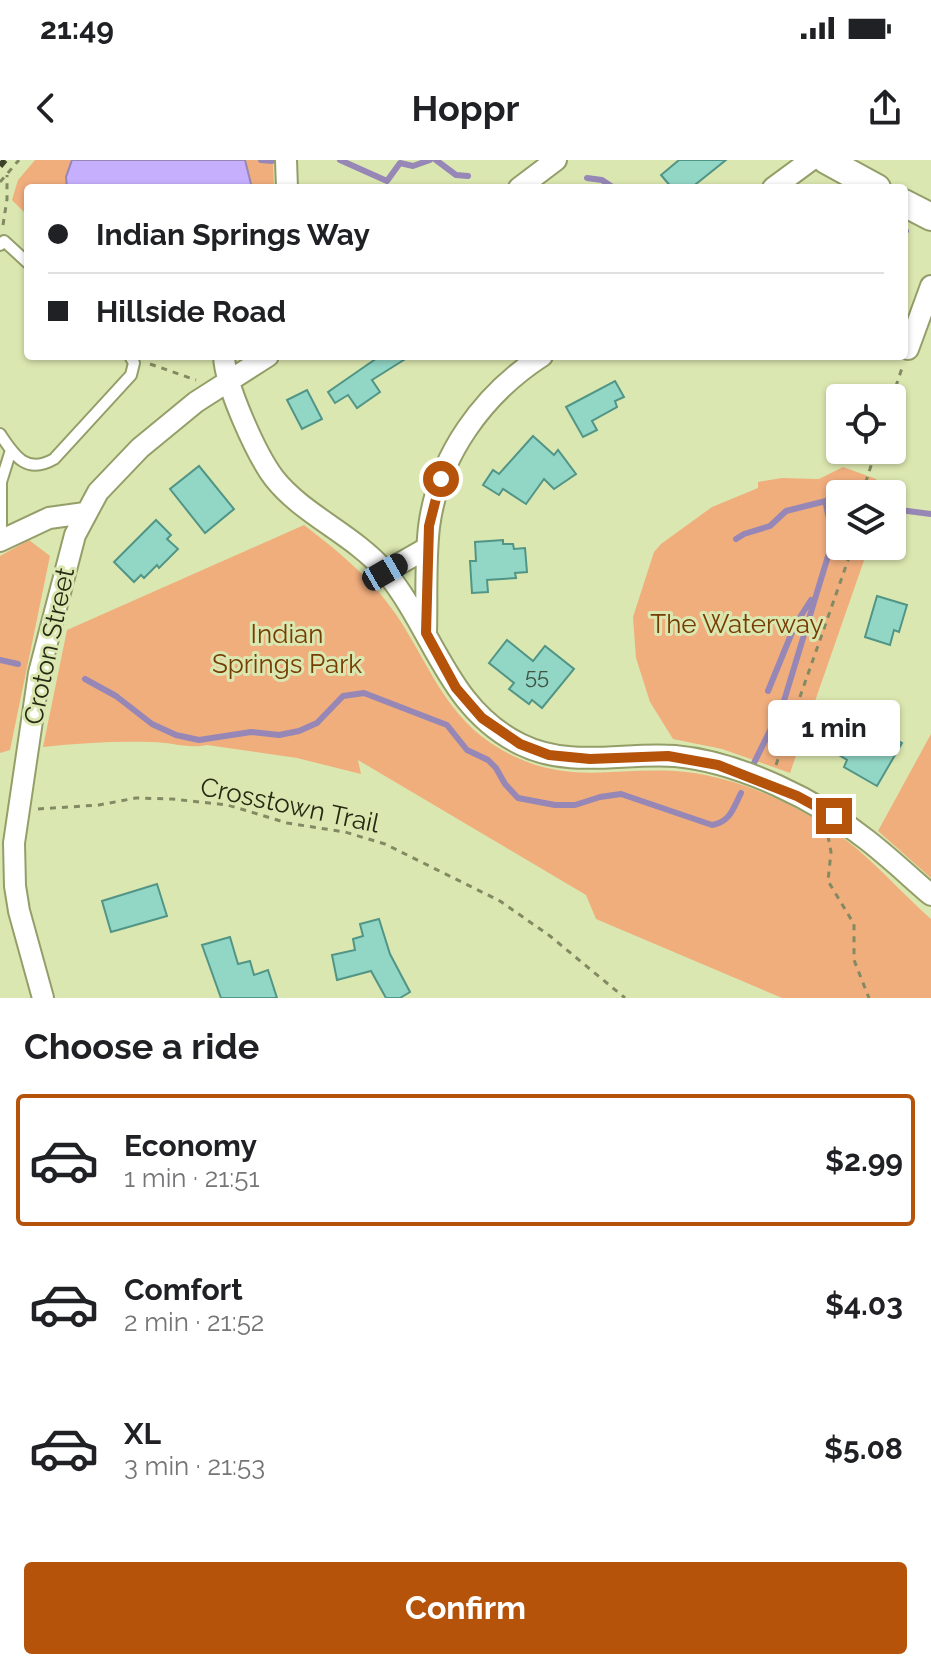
<!DOCTYPE html>
<meta charset="utf-8">
<style>
body{margin:0;font-family:Raleway,sans-serif;background:#f2f2f2;color:#202124;height:100vh;display:flex;flex-direction:column;font-size:30px;white-space:nowrap}
*{box-sizing:border-box;margin:0}
p{font-size:26px;color:#757577}
.icon{flex:none;width:44px;height:44px;fill:none;stroke:currentColor;stroke-width:2;stroke-linecap:round;stroke-linejoin:round}
.map{position:relative;height:838px;overflow:hidden}
.details{display:flex;flex-direction:column;background:#fff;flex:1}
.details>*{flex:none}
.hud{position:absolute;left:24px;top:24px;width:884px;height:176px;border-radius:8px;box-shadow:0 2px 6px #0004;display:grid;align-content:center;height:176px;padding:0 24px;background:#fff}
.tools{position:absolute;left:826px;top:224px;display:grid;gap:16px}
.tools a{display:grid;place-items:center;width:80px;height:80px;border-radius:8px;background:#fff;box-shadow:0 2px 6px #0004;font-size:40px}
.end{position:absolute;width:36px;height:36px;margin:-18px;border:10px solid #b45309;background:#fff;box-shadow:0 0 0 4px #fff}
.from{border-radius:50%}
.bubble{position:absolute;height:56px;border-radius:8px;background:#fff;box-shadow:0 2px 6px #0004;font-size:26px;font-weight:700;line-height:56px;text-align:center}
.car{position:absolute;width:24px;height:48px;margin:-24px -12px;border-radius:10px;box-shadow:0 0 6px 2px #0007;background:linear-gradient(#222 24%,#8ab4d8 0 40%,#222 0 76%,#8ab4d8 0 86%,#222 0)}
.hud b{display:flex;align-items:center;gap:28px;height:76px;font-size:30px}
.hud b+b{border-top:2px solid #e0e0e0}
.hud i{width:20px;height:20px;background:#202124}
ul{padding:0;list-style:none}
li{display:flex;align-items:center;gap:24px;height:132px;margin:0 16px 12px;padding:0 8px;border:4px solid transparent;border-radius:8px}
li div{flex:1}
li b{display:block;font-size:30px}
li em{font-style:normal;font-weight:700}
li.active{border-color:#b45309}
li>.icon{width:72px;height:72px;stroke-width:1.5}
h2{padding:0 24px;font-size:36px;line-height:96px}
.primary-button{display:flex;gap:16px;margin-top:auto;padding:16px 24px}
.primary-button a{flex:1;height:92px;border-radius:8px;background:#b45309;color:#fff;font-size:32px;font-weight:700;line-height:92px;text-align:center}
.status{display:flex;justify-content:space-between;align-items:center;height:56px;padding:0 40px;background:#fff;direction:ltr}
.status svg{height:22px;fill:currentColor}
header{display:flex;justify-content:space-between;align-items:center;height:104px;padding:0 24px;background:#fff;font-size:36px;font-weight:700}
.map>svg:first-child{display:block}
</style>
<div class="status"><b>21:49</b><svg viewBox="0 0 49 12"><path d="M0 12V9h3v3zM5 12V6h3v6zM10 12V3h3v9zM15 12V0h3v12zM26 1h20v11H26zM47 4h2v5h-2z"/></svg></div>
<header><svg class="icon" aria-label="back" viewBox="0 0 24 24"><path d="M15 5l-7 7 7 7"/></svg>Hoppr<svg class="icon" aria-label="share" viewBox="0 0 24 24"><path d="M12 15V3M7 8l5-5 5 5M5 13v7h14v-7"/></svg></header>
<div class="map">
<svg width="931" height="838" viewBox="0 0 931 838">
<rect width="100%" height="100%" fill="#dbe7b0"/>
<!-- green -->
<path fill="#f0ae7d" d="M35,0h238l1,28h-246v28l-16,-16 6,-20z
M843,307l33,12 9,15h-45v52h29l-79,227 -68,-24 -49,-10 -23,-37 -14,-44 -3,-41 21,-65 7,-8 51,-37 46,-19v-6l24,-4 37,1z
M304,365c35,27 66,52 91,88 35,51 49,104 107,137 67,38 114,15 184,22 60,7 123,38 170,76 26,22 49,48 75,71v79h-149l-186,-79 -10,-24 -228,-135 3,14 -64,-16 -90,-13c-20,4 -36,-3 -56,-3 -37,-1 -72,1 -108,5l24,-117z
M29,380l21,16 -40,194 -10,3v-197z
M931,574v144l-53,-47z"/>
<!-- water -->
<path fill="#c6affc" stroke="#9687b6" stroke-width="2" d="M72,0h173l7,28h-185l-1,-11z"/>
<g fill="none" stroke-linecap="round" stroke-linejoin="round">
<!-- stream -->
<path stroke="#9687b6" stroke-width="6" d="M261,0l11,1
M340,0l47,21 13,-18 13,3 17,-6
M436,0l20,15 12,1
M587,18l15,2 12,8
M904,72l2,-1
M892,349l39,5
M736,379l8,-5 26,-8 16,-15 40,-10
M0,500l18,4
M85,519l31,17 36,28 24,11 23,5 52,-8 28,3 20,-4 18,-8 26,-27 21,-3 83,32 20,25 21,10 8,8 9,16 13,14 37,7h20l25,-8 21,-3 91,31c18,-3 21,-16 29,-32
M768,531l27,-66 16,-25
M753,605l30,-61 49,-161c3,-12 -6,-28 -6,-42l11,-6 11,-1"/>
</g>
<!-- building -->
<path fill="#92d6c6" stroke="#519586" stroke-width="2" d="M679,0h47l-35,28h-19l-11,-13z
M380,196h30l-38,24 8,12 -23,16 -9,-13 -13,8 -7,-11z
M615,221l9,16 -9,4 2,6 -25,14 5,9 -14,7 -17,-30z
M307,230l15,29 -20,10 -15,-29z
M533,276l21,19 4,-5 18,24 -22,15 -10,-10 -18,25 -23,-15 -4,6 -16,-10 10,-15 6,4z
M199,306l35,43 -29,24 -35,-44z
M156,360l15,15 -4,4 11,10 -19,19 -2,-3 -13,13 -3,-3 -7,7 -20,-20z
M503,380v4h10l1,5 11,-1 2,24 -12,1 1,5 -29,2 1,12 -16,1 -2,-32h6l-1,-19z
M877,436l30,9 -8,27 -5,-2 -4,15 -25,-8z
M507,480l26,21 12,-15 29,23 -32,39 -10,-8 -3,4 -20,-15 5,-6 -25,-20z
M878,569l24,14 -25,43 -33,-19 3,-7 -18,-11 10,-18 29,17z
M157,724l10,32 -56,16 -9,-31z
M379,759l11,35 20,38 -10,6h-14l-15,-27 -34,9 -5,-25 23,-5 -2,-11 10,-3 -3,-12z
M230,777l8,27 12,-3 4,14 14,-5 9,28h-56l-19,-53z"/>
<g fill="none" stroke-linecap="round" stroke-linejoin="round">
<!-- service casing -->
<g stroke="#949e69" stroke-width="14">
<path id="service" d="M0,85l4,-4 24,22
M0,274c14,21 26,41 54,25l77,-84 3,-12 -4,-7
M1,380v-58l10,-32"/>
</g>
<!-- minor casing -->
<g stroke="#949e69" stroke-width="24">
<path id="minor" d="M286,0l1,28
M519,28l37,-28
M773,28l38,-28
M908,189l23,-63
M224,196c1,29 32,98 50,122 29,37 79,56 111,93 49,59 62,137 135,173 50,25 103,8 155,12 65,6 142,44 192,84 22,17 43,37 64,55
M0,381l49,-23 36,-5
M385,412l42,-24
M426,473c1,-35 -1,-71 3,-106 9,-71 54,-133 113,-171
M43,838l-24,-87 -4,-25 -1,-43 25,-170 36,-138 23,-43 42,-44 56,-46 72,-46"/>
</g>
<!-- tertiary casing -->
<g stroke="#949e69" stroke-width="30">
<path id="tertiary" d="M826,0l51,28
M904,43l27,14"/>
</g>
<!-- path -->
<path stroke="#828a63" stroke-width="3" stroke-dasharray="6 6" stroke-linecap="butt" d="M0,22l19,-22
M3,65l4,-26v-24
M150,204l46,16
M892,238l10,-30
M862,334l14,-44
M776,605l77,-219
M38,649l61,-4 37,-7 36,1 56,6 59,18 58,9 40,12 115,57 50,35 75,62
M828,676l3,16 -3,29 26,43v36l15,38"/>
<!-- service -->
<use href="#service" stroke="#fff" stroke-width="10"/>
<!-- minor -->
<use href="#minor" stroke="#fff" stroke-width="20"/>
<!-- tertiary -->
<use href="#tertiary" stroke="#fff" stroke-width="26"/>
<!-- rail -->
<path stroke="#3e4228" stroke-width="6" stroke-dasharray="14 14" stroke-linecap="butt" d="M0,6l5,-6"/>
</g>
<g fill="none" stroke-linecap="round" stroke-linejoin="round">
<!-- route -->
<path stroke="#b45309" stroke-width="10" d="M441,319l-12,47 -3,107 30,55 26,30 38,26 29,11 41,4 78,-3 50,9 79,31 37,20"/>
</g>
<g text-anchor="middle" stroke-width="6" stroke-linejoin="round" paint-order="stroke">
<!-- number labels -->
<g font-size="22" fill="#415440">
<text x="537" y="524">55</text>
</g>
<!-- park labels -->
<g font-size="26" fill="#753d03" stroke="#dbe7b0">
<text x="737" y="473">The Waterway</text>
<text x="287" y="483">Indian<tspan x="287" dy="30">Springs Park</tspan></text>
</g>
<!-- street labels -->
<g font-size="26" fill="#262914" stroke="#dbe7b0">
<text transform="translate(49 486) rotate(-78)" y="9">Croton Street</text>
<text transform="translate(290 645) rotate(12)" y="9">Crosstown Trail</text>
</g>
</g>
</svg>
<div class="tools">
<a><svg class="icon" aria-label="locate" viewBox="0 0 24 24"><circle cx="12" cy="12" r="6"/><path d="M12 2v4M12 18v4M2 12h4M18 12h4"/></svg></a>
<a><svg class="icon" aria-label="layers" viewBox="0 0 24 24"><path d="M12 4l9 5-9 5-9-5zM3 14l9 5 9-5"/></svg></a>
</div>
<i class="end from" style="left:441px;top:319px"></i>
<i class="end" style="left:834px;top:656px"></i>
<div class="bubble" style="left:768px;top:540px;width:132px">1 min</div>
<i class="car" style="left:385px;top:412px;rotate:60deg"></i>
<div class="hud">
<b><i class="from"></i>Indian Springs Way</b>
<b><i></i>Hillside Road</b>
</div>
</div>
<section class="details">
<h2>Choose a ride</h2>
<ul>
<li class="active"><svg class="icon" aria-label="car" viewBox="0 0 24 24"><path d="M5 17H2v-5l4-1 3-4h7l3 4 3 1v5h-3M9 17h6M6 11h13"/><circle cx="7" cy="17" r="2"/><circle cx="17" cy="17" r="2"/></svg><div><b>Economy</b><p>1 min · 21:51</p></div><em>$2.99</em></li>
<li><svg class="icon" aria-label="car" viewBox="0 0 24 24"><path d="M5 17H2v-5l4-1 3-4h7l3 4 3 1v5h-3M9 17h6M6 11h13"/><circle cx="7" cy="17" r="2"/><circle cx="17" cy="17" r="2"/></svg><div><b>Comfort</b><p>2 min · 21:52</p></div><em>$4.03</em></li>
<li><svg class="icon" aria-label="car" viewBox="0 0 24 24"><path d="M5 17H2v-5l4-1 3-4h7l3 4 3 1v5h-3M9 17h6M6 11h13"/><circle cx="7" cy="17" r="2"/><circle cx="17" cy="17" r="2"/></svg><div><b>XL</b><p>3 min · 21:53</p></div><em>$5.08</em></li>
</ul>
<div class="primary-button"><a>Confirm</a></div>
</section>
